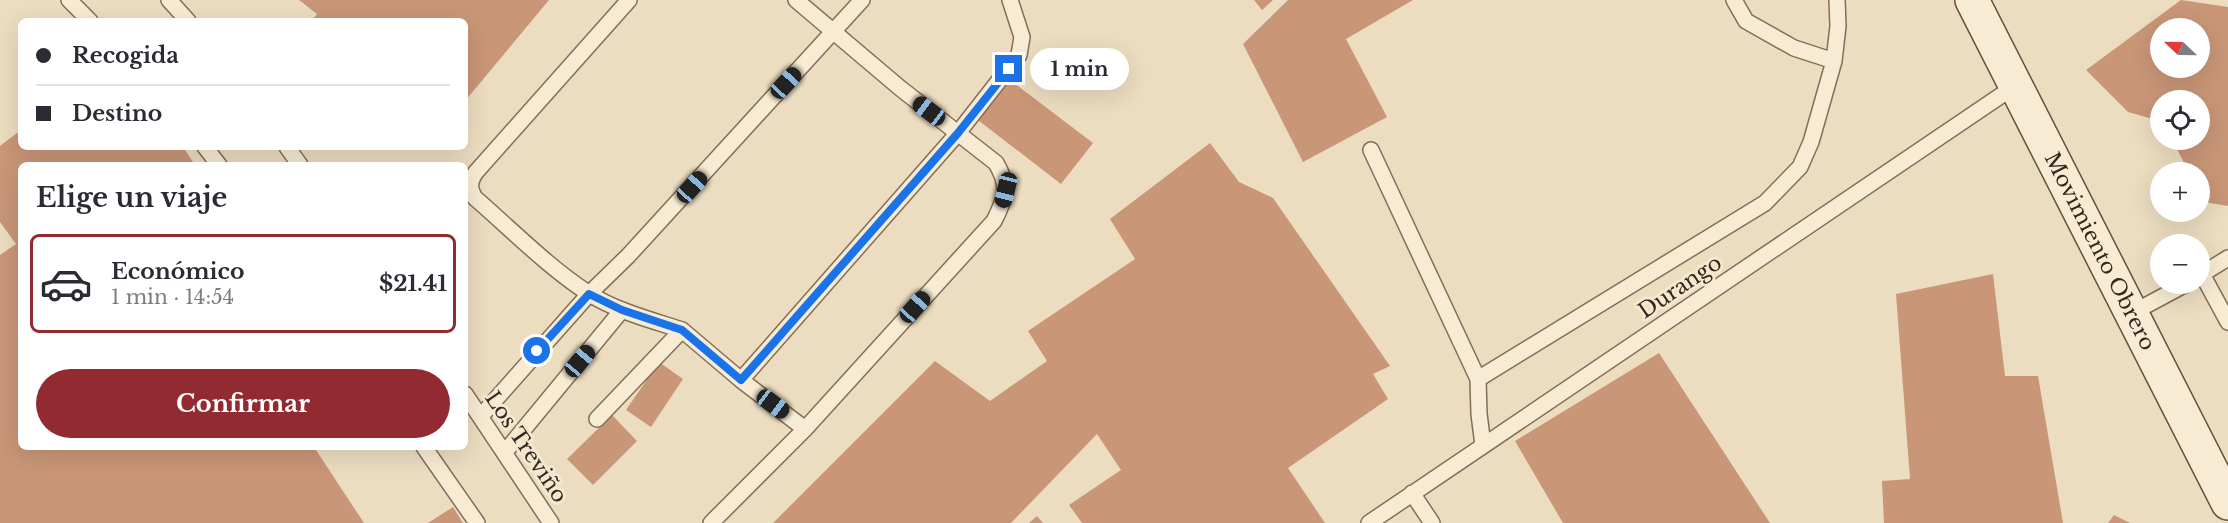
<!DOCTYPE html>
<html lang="es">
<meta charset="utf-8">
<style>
body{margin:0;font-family:"Libre Baskerville",serif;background:#f7f7f7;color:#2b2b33;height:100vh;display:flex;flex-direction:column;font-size:22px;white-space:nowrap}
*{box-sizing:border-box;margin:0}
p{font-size:20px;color:#7c7c81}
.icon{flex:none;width:33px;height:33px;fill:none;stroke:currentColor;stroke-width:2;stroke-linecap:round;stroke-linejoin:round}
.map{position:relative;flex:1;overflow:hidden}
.drawer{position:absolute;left:18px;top:162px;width:450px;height:288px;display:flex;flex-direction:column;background:#fff;border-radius:9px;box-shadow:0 6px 24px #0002}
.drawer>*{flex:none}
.guide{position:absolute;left:18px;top:18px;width:450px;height:132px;border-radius:9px;box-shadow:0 6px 24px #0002;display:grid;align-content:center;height:132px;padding:0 18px;background:#fff}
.needle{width:39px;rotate:292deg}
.fabs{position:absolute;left:2150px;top:18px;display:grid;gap:12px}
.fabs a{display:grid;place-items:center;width:60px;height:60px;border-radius:50%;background:#fff;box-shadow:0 6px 24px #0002;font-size:30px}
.end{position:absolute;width:27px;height:27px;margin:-14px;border:8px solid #1a73e8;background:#fff;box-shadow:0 0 0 3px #fff}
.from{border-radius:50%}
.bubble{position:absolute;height:42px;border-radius:21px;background:#fff;box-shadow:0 6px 24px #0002;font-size:20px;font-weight:700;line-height:42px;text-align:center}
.car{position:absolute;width:18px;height:36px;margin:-18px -9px;border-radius:8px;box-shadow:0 0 4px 2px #0007;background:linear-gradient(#222 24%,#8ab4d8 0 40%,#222 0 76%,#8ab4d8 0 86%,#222 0)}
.guide b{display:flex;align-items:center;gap:21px;height:57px;font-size:22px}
.guide b+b{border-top:2px solid #e1e1e2}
.guide i{width:15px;height:15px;background:#2b2b33}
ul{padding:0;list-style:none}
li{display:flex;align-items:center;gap:18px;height:99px;margin:0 12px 9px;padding:0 6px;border:3px solid transparent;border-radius:9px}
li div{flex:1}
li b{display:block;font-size:22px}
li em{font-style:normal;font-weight:700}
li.active{border-color:#912b31}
li>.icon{width:54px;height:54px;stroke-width:1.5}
h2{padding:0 18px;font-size:27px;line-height:72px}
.button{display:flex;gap:12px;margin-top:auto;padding:12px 18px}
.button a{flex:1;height:69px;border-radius:36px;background:#912b31;color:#fff;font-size:24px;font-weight:700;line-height:69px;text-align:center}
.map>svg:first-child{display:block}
</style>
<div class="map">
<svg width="2228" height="523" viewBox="0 0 2228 523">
<rect width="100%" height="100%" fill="#ecddc0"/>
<!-- building -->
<path fill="#c99677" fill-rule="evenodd" d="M299,0h250l-84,101v-80h-154l6,-7z
M1254,0h19l-11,10z
M1288,0h125l-67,39 41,78 -84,45 -60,-118z
M2181,0l47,7v199l-24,-4 -5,-10v-20h-10l-17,-32h27v-40h-39v21l-32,-9 -42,-42zM2160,28h39v40h-39z
M1005,76l88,67 -32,41 -87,-67z
M21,130v17h162l12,18h-174v282h293l50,76h-364v-268l16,-11 -16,-22v-76z
M1210,143l29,39 34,16 117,168 -17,8 15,25 -100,69 37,55h-243l-13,-18 52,-35 -24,-36 -86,89h-238l162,-162 55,40 57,-40 -19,-30 107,-72 -25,-40z
M1993,274l12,102h33l25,147h-179l-2,-42 28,-2 -14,-185z
M1659,353l111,170h-207l-48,-82z
M659,362l24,17 -32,48 -25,-17z
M612,415l25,26 -44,44 -26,-26z
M453,507l10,16h-35z
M2114,515l16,8h-22z
M1037,516l6,7h-14z"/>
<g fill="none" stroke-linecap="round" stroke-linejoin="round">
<!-- lane casing -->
<g stroke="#846e59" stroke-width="18">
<path id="lane" d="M69,0l21,21
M169,0l19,21
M1734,0l12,21 48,27 40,13 4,-35 -1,-26
M205,147l14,18
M287,147l13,18
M1371,150l107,229
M2202,274l26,48
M2199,276l29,-18
M2132,313l54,-29
M682,330l59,50 64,49
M741,380l217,-247 61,-78 3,-18 -12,-37
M465,394l86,129
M481,416l108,-122 39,-38 234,-256
M597,419l85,-89c-31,-10 -66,-19 -94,-37 -41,-27 -76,-63 -113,-95 -6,-10 -6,-16 1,-26l153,-172
M1483,445l-4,-31 -1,-35 287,-176 35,-36 11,-25 23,-81
M424,447l53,76
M505,452l117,-142
M1412,493l20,30
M711,523l94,-94 189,-208c12,-24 16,-34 2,-58l-96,-75 -104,-88
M1369,523l646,-437"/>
</g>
<!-- secondary casing -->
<g stroke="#664f3c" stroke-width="36">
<g id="secondary">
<path id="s1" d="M1972,0l256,503"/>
</g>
</g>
<!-- lane -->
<use href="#lane" stroke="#f7ebd3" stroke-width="15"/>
<!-- secondary -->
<use href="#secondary" stroke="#f7ebd3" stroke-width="33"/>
</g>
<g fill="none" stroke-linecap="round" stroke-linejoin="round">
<!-- route -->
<path stroke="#1a73e8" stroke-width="8" d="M537,351l52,-57 33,16 60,20 59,50 217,-247 51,-64"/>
</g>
<g text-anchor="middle" stroke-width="6" stroke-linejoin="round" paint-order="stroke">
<!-- street labels -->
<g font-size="21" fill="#34271d" stroke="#f4e8d0">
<text dy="7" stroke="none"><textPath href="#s1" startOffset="282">Movimiento Obrero</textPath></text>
<text transform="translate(1680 287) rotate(-34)" y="7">Durango</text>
<text transform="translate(526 447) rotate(56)" y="7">Los Treviño</text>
</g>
</g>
</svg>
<div class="fabs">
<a><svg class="needle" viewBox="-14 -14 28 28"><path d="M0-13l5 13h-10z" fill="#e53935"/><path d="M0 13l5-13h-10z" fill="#7c7c81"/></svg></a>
<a><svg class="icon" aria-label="locate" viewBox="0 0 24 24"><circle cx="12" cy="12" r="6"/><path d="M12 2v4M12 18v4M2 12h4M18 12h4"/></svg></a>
<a>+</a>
<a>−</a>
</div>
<i class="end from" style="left:537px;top:351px"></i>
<i class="end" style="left:1009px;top:69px"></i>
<div class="bubble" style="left:1030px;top:48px;width:99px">1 min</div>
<i class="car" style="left:786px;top:83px;rotate:43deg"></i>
<i class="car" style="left:929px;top:111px;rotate:307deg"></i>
<i class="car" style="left:692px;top:187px;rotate:42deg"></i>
<i class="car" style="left:1006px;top:190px;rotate:194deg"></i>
<i class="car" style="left:915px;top:307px;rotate:42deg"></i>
<i class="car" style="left:580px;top:361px;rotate:40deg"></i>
<i class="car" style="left:773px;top:404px;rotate:127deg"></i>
<div class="guide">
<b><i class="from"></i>Recogida</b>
<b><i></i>Destino</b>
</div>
<section class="drawer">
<h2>Elige un viaje</h2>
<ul>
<li class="active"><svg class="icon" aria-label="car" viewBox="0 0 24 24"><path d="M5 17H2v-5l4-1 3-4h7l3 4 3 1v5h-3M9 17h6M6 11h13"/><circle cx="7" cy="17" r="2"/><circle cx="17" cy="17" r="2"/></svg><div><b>Económico</b><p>1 min · 14:54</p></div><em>$21.41</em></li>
</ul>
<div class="button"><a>Confirmar</a></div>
</section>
</div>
